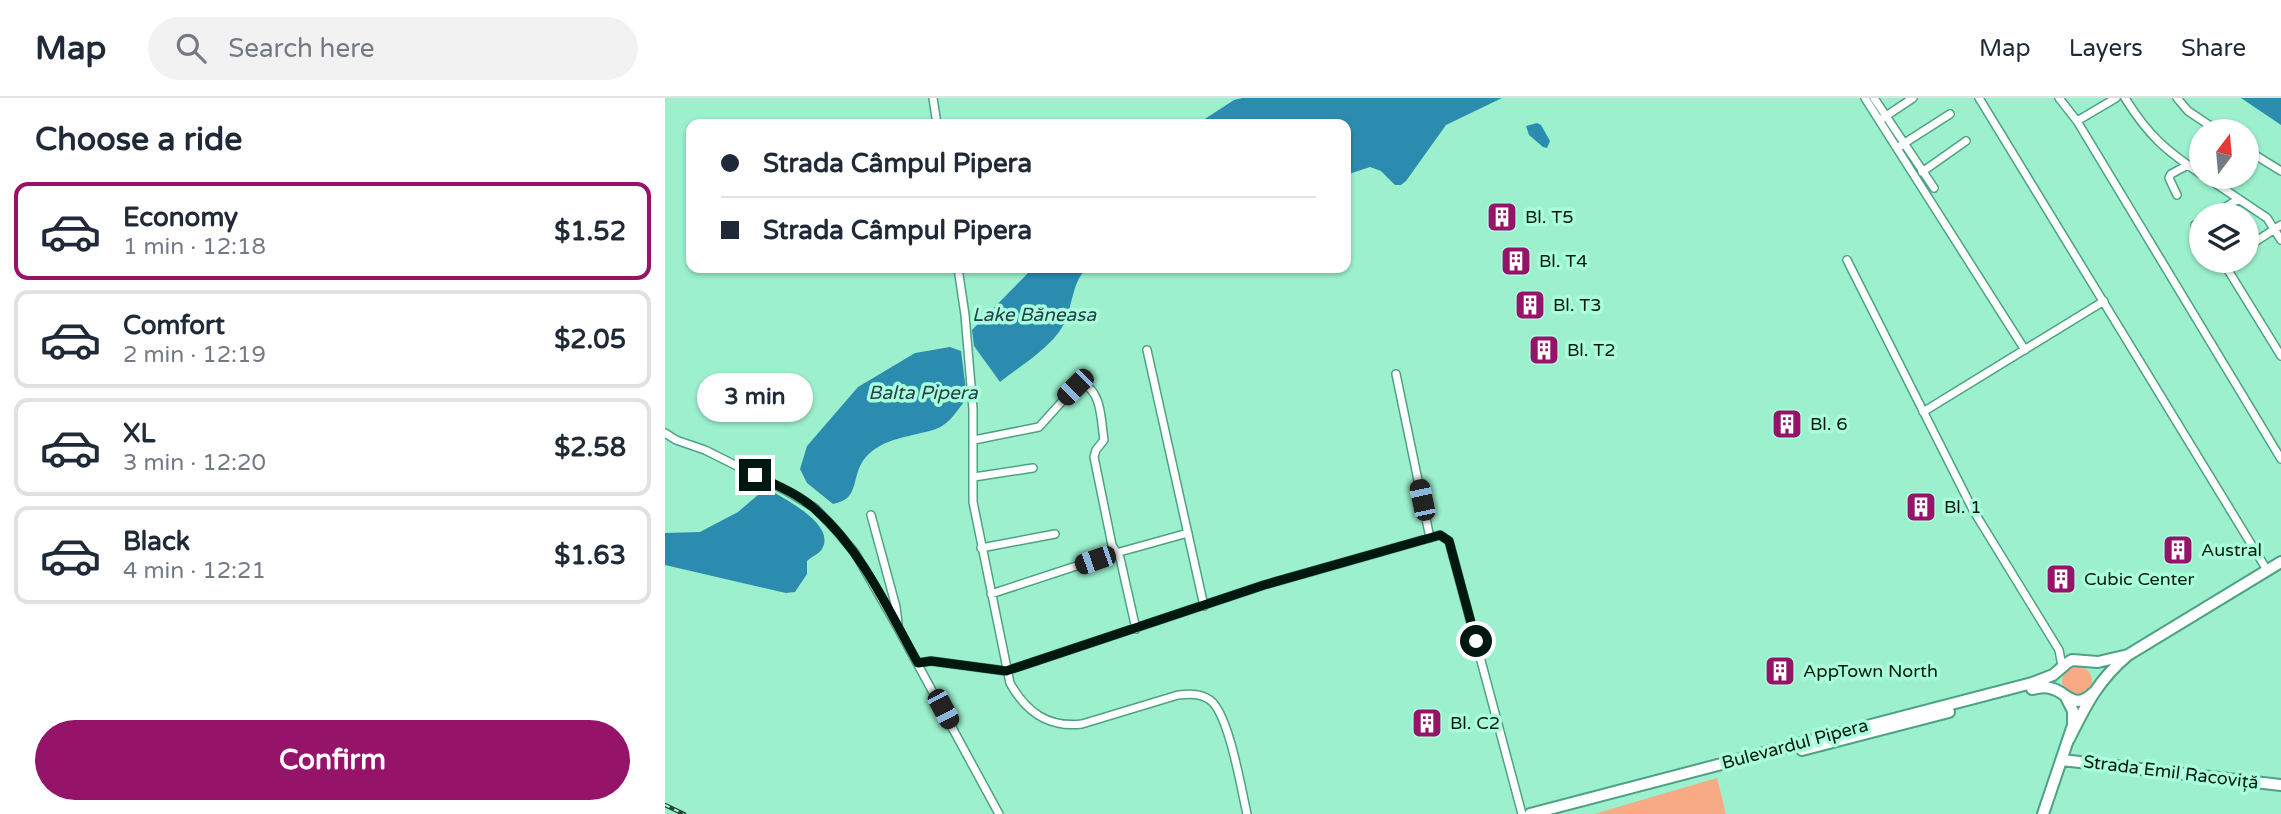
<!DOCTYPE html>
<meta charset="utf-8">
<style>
body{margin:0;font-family:"Varela Round",sans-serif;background:#f2f2f3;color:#1f2937;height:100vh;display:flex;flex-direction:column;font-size:26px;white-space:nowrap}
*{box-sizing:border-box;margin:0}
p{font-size:23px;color:#747a83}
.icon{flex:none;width:38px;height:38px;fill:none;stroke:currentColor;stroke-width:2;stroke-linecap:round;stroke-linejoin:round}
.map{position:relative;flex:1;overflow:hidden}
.sheet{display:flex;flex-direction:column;background:#fff;width:665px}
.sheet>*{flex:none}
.hud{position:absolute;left:21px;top:21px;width:665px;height:154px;border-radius:14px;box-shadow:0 2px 5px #0004;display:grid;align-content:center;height:154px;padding:0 35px;background:#fff}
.needle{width:46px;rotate:16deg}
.buttons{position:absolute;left:1524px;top:21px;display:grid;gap:14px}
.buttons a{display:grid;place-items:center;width:70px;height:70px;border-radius:50%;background:#fff;box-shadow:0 2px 5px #0004;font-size:35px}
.end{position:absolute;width:32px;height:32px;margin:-16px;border:9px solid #00180f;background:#fff;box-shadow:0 0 0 4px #fff}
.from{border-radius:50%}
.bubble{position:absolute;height:49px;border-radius:24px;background:#fff;box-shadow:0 2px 5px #0004;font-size:23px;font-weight:700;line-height:49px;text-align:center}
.car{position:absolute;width:21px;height:42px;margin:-21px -10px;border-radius:9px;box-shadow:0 0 5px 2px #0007;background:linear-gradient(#222 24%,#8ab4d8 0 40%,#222 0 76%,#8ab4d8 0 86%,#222 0)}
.hud b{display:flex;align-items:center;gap:24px;height:66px;font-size:26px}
.hud b+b{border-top:2px solid #e0e1e3}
.hud i{width:18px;height:18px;background:#1f2937}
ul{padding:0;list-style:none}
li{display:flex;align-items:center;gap:21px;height:98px;margin:0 14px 10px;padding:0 21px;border:4px solid #e0e1e3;border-radius:14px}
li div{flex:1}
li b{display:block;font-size:26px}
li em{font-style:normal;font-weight:700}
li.active{border-color:#96136a}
li>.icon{width:63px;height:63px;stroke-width:1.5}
h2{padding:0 35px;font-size:32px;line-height:84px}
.button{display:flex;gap:14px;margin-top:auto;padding:14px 35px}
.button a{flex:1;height:80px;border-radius:42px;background:#96136a;color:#fff;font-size:28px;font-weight:700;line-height:80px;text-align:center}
header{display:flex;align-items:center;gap:42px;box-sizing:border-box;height:98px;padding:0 35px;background:#fff;border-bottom:2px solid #e0e1e3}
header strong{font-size:33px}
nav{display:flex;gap:38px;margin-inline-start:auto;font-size:24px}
.search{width:490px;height:63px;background:#f2f2f3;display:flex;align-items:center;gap:18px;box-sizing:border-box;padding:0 24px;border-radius:38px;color:#747a83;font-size:26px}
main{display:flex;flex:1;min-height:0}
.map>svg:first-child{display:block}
</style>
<header>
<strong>Map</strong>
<div class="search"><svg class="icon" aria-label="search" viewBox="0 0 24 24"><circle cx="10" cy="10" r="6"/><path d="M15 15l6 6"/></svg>Search here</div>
<nav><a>Map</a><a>Layers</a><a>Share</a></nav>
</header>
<main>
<section class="sheet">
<h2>Choose a ride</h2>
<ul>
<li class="active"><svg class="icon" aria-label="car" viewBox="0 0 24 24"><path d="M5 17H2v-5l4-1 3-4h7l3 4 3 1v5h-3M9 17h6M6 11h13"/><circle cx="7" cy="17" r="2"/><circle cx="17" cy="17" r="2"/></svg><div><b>Economy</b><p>1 min · 12:18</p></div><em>$1.52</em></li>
<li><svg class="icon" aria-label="car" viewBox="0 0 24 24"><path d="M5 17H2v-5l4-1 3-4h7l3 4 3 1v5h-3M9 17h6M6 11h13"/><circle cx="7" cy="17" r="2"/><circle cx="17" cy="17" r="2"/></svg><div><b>Comfort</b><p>2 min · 12:19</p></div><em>$2.05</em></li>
<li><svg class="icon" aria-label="car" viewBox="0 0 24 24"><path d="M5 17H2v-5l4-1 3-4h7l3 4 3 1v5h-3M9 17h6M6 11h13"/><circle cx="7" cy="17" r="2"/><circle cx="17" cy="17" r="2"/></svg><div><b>XL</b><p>3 min · 12:20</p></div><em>$2.58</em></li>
<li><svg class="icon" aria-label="car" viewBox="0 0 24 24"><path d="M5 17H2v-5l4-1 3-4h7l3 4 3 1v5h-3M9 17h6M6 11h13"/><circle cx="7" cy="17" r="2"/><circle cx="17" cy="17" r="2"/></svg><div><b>Black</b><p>4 min · 12:21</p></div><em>$1.63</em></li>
</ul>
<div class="button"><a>Confirm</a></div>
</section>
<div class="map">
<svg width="1616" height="716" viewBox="0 0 1616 716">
<rect width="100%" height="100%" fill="#9cf0ce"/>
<!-- green -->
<path fill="#f8aa84" d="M1397 583a15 15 0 1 1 30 0a15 15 0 1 1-30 0Z
M1052,680l9,36h-132z"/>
<!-- water -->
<path fill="#2c8caf" d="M577,0h260l-56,27 -40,56 -5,4h-6l-14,-14 -11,-4 -24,8v-51h-149l37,-24z
M1576,0h40v27z
M872,25l4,2 9,16 -3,7 -4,-1 -14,-12 -3,-9z
M368,170h54c-18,17 -13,45 -28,64 -15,20 -40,35 -59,50l-26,-36 -2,-16z
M285,249l11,4 6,47c-9,11 -17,26 -31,31 -24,8 -53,8 -71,29 -15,19 -4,41 -32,46l-26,-21 -7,-14 7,-23 51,-59 57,-34z
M101,390c17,10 68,35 57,59 -3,7 -11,9 -16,14v13l-12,18 -9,1 -121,-28v-32l35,-1 38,-20z"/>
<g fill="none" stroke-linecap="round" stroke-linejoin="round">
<!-- street casing -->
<g stroke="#4ea283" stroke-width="10">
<path id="street" d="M268,0l4,26
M1200,0l160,252
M1209,0l60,90
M1314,0l288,472
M1394,0l18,23 204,338
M1460,0c23,37 40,52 76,76
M1512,0l11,13 30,20
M1218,20l30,-20
M1412,23l39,-23
M1235,48l50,-32
M1582,52l34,21
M1257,74l44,-31
M1541,79l61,41 14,22
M1512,97l-8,-17 2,-4 17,-9
M1547,117l27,-16
M1530,127l6,-4
M1582,149l34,-22
M1182,162l126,250 86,140 3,16
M1562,163l1,9 53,86
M293,170l7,47 8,94v93l37,181c16,29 38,45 72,41l96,-29c11,-1 22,-2 32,5 19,14 31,88 37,114
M482,252l57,256
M731,276l34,164
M1258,314l181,-111
M0,335l11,7 29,10 78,39 32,19 20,21 20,24 43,75 101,186
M309,342l65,-13 36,-40 7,-3c20,6 19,38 22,56l-8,10 -2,7 18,88 8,13 16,71
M309,379l59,-9
M206,417l25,92 2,16
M316,450l74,-14
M326,496l125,-41 72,-20
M253,565l13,-2 75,10 258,-86 176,-50 9,6 73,273"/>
</g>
<!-- secondary casing -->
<g stroke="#4ea283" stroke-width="14">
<path id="secondary" d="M1367,591c6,-1 12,-3 18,-1 17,3 23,24 43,5
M1404,641c17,-34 29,-59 59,-84l153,-93
M1137,652l147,-38
M1397,662l219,25
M865,716l502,-131 21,-8 14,-12 5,-3 26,2 30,-7
M1378,716l30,-89v-14l-7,-14"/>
</g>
<!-- street -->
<use href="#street" stroke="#fff" stroke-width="7"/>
<!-- secondary -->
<use href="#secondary" stroke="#fff" stroke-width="10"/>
<!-- rail casing -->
<g stroke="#234839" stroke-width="4.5">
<path id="rail" d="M0,707l19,9"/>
</g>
<!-- rail -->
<use href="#rail" stroke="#a9fedb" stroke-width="2" stroke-dasharray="5" stroke-linecap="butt"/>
</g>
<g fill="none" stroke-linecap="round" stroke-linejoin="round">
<!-- route -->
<path stroke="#00180f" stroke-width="9" d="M90,377c21,10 44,19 61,35 46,40 73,101 102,153l13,-2 75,10 258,-86 176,-50 9,6 27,100"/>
</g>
<!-- icons -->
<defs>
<g id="building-square" transform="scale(1.575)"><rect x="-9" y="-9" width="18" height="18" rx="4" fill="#96136a" stroke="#a9fedb"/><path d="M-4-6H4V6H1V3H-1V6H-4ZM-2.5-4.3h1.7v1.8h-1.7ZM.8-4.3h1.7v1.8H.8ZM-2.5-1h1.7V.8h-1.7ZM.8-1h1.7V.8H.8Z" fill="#fff"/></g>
</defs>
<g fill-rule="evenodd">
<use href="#building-square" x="837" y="119"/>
<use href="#building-square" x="851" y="163"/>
<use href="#building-square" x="865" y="207"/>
<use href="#building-square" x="879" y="252"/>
<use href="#building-square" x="1122" y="326"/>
<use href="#building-square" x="1256" y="409"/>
<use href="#building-square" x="1513" y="452"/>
<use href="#building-square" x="1396" y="481"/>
<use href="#building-square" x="1115" y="573"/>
<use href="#building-square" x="762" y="625"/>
</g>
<g text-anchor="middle" stroke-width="7" stroke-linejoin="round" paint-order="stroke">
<!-- poi labels -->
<g font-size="18" fill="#00180f" stroke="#a9fedb" text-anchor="start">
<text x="860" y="125">Bl. T5</text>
<text x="874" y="169">Bl. T4</text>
<text x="888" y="213">Bl. T3</text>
<text x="902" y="258">Bl. T2</text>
<text x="1145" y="332">Bl. 6</text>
<text x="1279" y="415">Bl. 1</text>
<text x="1536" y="458">Austral</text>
<text x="1419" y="487">Cubic Center</text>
<text x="1138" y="579">AppTown North</text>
<text x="785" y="631">Bl. C2</text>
</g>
<!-- street labels -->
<g font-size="18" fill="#00180f" stroke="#a9fedb">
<text transform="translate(1130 646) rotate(-15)" y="6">Bulevardul Pipera</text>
<text transform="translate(1506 674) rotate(7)" y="6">Strada Emil Racoviță</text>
</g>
<!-- water labels -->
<g font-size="19" font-style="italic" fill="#25414d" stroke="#a9fedb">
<text x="369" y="223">Lake Băneasa</text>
<text x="258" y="301">Balta Pipera</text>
</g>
</g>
</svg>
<div class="buttons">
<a><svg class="needle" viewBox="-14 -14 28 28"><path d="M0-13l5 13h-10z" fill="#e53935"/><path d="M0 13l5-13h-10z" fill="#747a83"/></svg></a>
<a><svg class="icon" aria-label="layers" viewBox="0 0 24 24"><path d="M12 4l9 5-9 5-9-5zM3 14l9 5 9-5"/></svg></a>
</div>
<i class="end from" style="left:811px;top:543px"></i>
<i class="end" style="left:90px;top:377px"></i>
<div class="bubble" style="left:32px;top:275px;width:116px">3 min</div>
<i class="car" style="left:410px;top:289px;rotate:225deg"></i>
<i class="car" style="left:757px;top:402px;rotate:348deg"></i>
<i class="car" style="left:430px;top:462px;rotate:251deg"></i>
<i class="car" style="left:278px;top:611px;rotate:152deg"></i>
<div class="hud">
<b><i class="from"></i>Strada Câmpul Pipera</b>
<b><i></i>Strada Câmpul Pipera</b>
</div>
</div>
</main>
